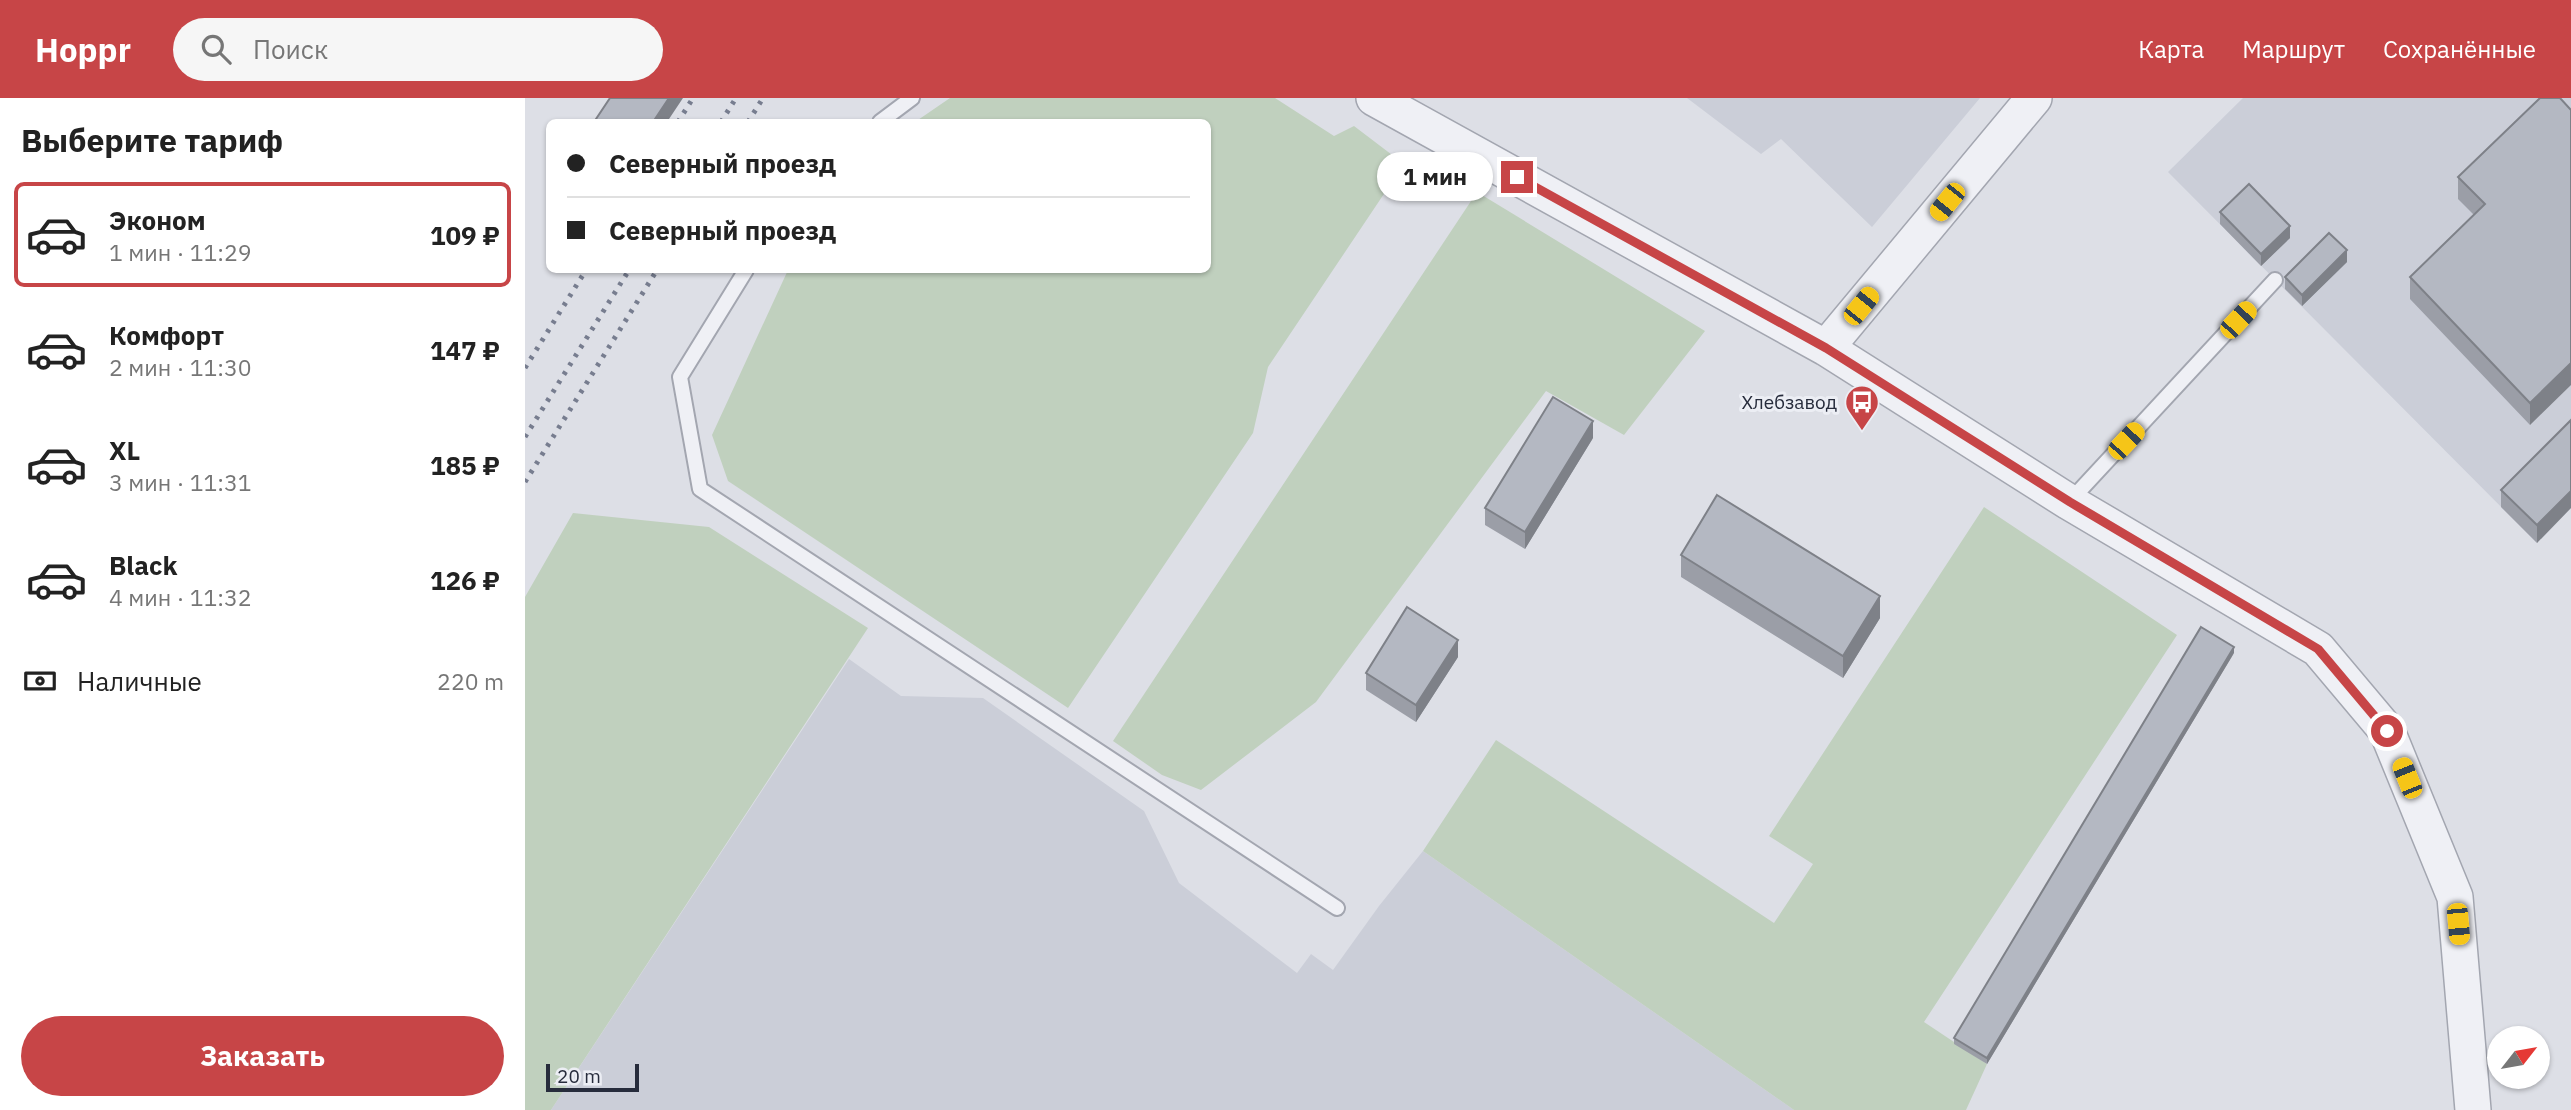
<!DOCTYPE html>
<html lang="ru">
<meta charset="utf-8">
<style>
body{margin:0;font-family:"IBM Plex Sans",sans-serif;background:#f6f6f6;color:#222;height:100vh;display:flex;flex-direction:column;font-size:26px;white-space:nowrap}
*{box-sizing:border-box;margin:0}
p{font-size:23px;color:#767676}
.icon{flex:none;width:38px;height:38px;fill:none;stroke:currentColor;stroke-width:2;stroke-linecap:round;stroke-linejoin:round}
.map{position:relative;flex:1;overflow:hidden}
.panel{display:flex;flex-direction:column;background:#fff;width:525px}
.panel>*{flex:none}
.banner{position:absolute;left:21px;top:21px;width:665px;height:154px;border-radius:10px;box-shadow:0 2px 5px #0004;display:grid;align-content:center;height:154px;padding:0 21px;background:#fff}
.needle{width:46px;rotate:59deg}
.fabs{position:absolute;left:1962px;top:928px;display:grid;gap:14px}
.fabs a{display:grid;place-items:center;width:63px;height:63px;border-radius:50%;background:#fff;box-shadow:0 2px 5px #0004;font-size:35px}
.scale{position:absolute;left:21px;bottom:18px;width:93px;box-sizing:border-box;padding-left:7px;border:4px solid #272c3c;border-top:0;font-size:19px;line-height:24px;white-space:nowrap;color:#272c3c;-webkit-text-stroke:5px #eceef4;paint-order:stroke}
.end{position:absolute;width:32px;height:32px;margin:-16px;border:9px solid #c74547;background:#fff;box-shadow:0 0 0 4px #fff}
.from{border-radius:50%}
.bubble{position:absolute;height:49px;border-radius:24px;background:#fff;box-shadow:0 2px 5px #0004;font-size:23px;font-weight:800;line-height:49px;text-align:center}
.car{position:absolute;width:21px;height:42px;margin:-21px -10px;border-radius:9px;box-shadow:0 0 5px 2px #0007;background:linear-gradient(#f5c518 24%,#345 0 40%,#f5c518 0 76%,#345 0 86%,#f5c518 0)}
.banner b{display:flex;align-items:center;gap:24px;height:66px;font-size:26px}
.banner b+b{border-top:2px solid #e0e0e0}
.banner i{width:18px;height:18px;background:#222}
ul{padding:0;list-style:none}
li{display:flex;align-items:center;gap:21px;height:105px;margin:0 14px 10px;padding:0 7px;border:4px solid transparent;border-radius:10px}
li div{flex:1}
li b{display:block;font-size:26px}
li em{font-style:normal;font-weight:800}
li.active{border-color:#c74547}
li>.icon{width:63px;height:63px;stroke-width:1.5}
h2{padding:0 21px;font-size:32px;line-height:84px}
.pay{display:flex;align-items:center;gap:18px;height:77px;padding:0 21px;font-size:26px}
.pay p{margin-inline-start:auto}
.button{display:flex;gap:14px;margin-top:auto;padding:14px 21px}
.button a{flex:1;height:80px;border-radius:42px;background:#c74547;color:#fff;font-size:28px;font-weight:800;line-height:80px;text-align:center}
header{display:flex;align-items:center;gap:42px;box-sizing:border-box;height:98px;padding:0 35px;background:#c74547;color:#fff}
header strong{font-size:33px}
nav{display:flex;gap:38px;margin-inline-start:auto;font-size:24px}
.search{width:490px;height:63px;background:#f6f6f6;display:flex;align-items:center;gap:18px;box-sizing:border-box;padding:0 24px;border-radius:38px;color:#767676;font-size:26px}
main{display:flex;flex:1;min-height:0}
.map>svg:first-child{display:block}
</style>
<header>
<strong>Hoppr</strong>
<div class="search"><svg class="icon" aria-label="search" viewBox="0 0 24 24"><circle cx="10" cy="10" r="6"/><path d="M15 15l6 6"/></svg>Поиск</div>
<nav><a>Карта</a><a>Маршрут</a><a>Сохранённые</a></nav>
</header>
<main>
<section class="panel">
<h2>Выберите тариф</h2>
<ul>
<li class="active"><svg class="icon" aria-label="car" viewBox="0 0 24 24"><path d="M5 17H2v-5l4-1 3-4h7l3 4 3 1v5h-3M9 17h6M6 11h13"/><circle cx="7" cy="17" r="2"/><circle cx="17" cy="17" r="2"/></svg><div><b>Эконом</b><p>1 мин · 11:29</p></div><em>109 ₽</em></li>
<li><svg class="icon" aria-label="car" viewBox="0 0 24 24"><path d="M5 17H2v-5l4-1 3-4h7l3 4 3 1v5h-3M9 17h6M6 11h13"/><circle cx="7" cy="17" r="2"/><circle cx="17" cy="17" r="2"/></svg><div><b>Комфорт</b><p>2 мин · 11:30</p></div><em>147 ₽</em></li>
<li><svg class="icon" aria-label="car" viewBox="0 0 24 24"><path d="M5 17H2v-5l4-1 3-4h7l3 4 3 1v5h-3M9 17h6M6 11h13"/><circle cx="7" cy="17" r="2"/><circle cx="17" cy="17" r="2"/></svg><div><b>XL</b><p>3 мин · 11:31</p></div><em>185 ₽</em></li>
<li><svg class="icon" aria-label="car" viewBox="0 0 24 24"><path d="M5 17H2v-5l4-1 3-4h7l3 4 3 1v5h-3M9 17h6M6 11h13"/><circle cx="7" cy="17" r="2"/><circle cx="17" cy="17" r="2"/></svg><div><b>Black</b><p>4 мин · 11:32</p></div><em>126 ₽</em></li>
</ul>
<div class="pay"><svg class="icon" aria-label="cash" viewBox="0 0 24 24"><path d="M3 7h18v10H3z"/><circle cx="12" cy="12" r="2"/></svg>Наличные<p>220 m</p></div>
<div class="button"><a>Заказать</a></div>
</section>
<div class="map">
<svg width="2046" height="1012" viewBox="0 0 2046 1012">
<rect width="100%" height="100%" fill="#dddfe6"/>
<!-- built -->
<path fill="#cbced8" d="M1162,0h293l-108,129 -91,-88 -20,15z
M1718,0h328v410l-34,35 -369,-371z
M324,561l52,37 82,2 161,113 35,72 118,90 14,-19 22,16 46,-64 44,-55 371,259h-1243z"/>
<!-- green -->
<path fill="#c0d0be" d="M425,0h325l59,38 20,-10 50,38 -136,203 -15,66 -185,275 -340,-227 -16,-46 76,-165h419v-148h-292z
M952,94l228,139 -81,104 -78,-44 -230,311 -115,88 -39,-15 -49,-34z
M1459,409l193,128 -253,387 63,42 -21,46h-172l-371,-259 73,-111 278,183 39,-59 -44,-28z
M48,415l136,14 159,101 -317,482h-26v-513z"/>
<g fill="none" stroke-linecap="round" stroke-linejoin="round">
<!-- service casing -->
<g stroke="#a3a6b0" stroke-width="18">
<path id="service" d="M355,24l32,-24
M221,172l-66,107 20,112 637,419
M1545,403l205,-221"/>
</g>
<!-- tertiary casing -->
<g stroke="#a3a6b0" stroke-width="38">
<path id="tertiary" d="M849,0l452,250 243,154 249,147 69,82 68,166 18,213
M1301,250l208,-250"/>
</g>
<!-- service -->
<use href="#service" stroke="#eff0f5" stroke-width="14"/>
<!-- tertiary -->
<use href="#tertiary" stroke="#eff0f5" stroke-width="35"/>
<!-- rail -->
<path stroke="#777d8f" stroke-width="5" stroke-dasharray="3.5 7" stroke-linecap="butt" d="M153,24l15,-24
M196,24l15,-24
M223,24l15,-24
M0,270l61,-98
M0,339l104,-167
M0,384l132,-212"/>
</g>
<!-- wall -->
<path fill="#9b9ea7" d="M2015,0l-10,327 -120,-126v-22l64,-62 -16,-16v-22z
M1695,114l70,26 -29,28 -41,-42z
M1822,164l-45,44 -17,-17v-12z
M2046,322l-34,123 -36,-36v-17z
M1068,340l-68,111 -40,-24v-17z
M1156,457l199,63 -37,60 -162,-101z
M1709,555l-247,411 -33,-20v-6z
M933,559l-42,65 -50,-32v-17z"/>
<!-- shaded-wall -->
<path fill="#7e8188" d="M144,0h14l-16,24h-14z
M1765,128v12l-29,28v-12z
M1822,152v12l-45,44v-11z
M2046,265v22l-41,40v-22z
M1068,323v17l-68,111v-17z
M2046,393v17l-34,35v-18z
M1355,498v22l-37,60v-22z
M933,542v17l-42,65v-17z
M1709,549v6l-247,411v-6z"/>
<!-- building -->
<path fill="#b4b8c2" stroke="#7e8188" stroke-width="2" d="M85,0h59l-16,24h-59z
M2015,0h20l11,12v253l-41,40 -120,-126 75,-73 -27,-27z
M1724,86l41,42 -29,28 -41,-42z
M1804,135l18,17 -45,45 -17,-18z
M1028,299l40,24 -68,111 -40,-24z
M2046,322v71l-34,34 -36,-35z
M1192,397l163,101 -37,60 -162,-101z
M882,509l51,33 -42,65 -50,-32z
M1676,529l33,20 -247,411 -33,-20z"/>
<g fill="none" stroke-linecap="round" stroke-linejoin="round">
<!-- route -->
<path stroke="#c74547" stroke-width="9" d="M992,79l309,171 244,154 248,147 69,82"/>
</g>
<!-- icons -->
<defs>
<g id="bus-pin" transform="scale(1.75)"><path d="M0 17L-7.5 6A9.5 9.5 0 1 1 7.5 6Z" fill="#c74547" stroke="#eceef4"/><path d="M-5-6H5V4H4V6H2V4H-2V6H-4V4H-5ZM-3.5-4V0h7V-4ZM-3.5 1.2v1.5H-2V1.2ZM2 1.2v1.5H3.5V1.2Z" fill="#fff"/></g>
</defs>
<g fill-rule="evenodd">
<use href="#bus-pin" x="1337" y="304"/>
</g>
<g text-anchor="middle" stroke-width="6" stroke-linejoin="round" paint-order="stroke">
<!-- poi labels -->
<g font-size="19" fill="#272c3c" stroke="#eceef4" text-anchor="end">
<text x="1312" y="311">Хлебзавод</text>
</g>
</g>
</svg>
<div class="fabs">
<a><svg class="needle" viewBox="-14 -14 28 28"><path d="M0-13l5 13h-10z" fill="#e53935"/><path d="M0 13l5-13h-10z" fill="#767676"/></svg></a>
</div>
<div class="scale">20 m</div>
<i class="end from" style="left:1862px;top:633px"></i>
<i class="end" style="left:992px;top:79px"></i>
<div class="bubble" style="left:852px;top:54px;width:116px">1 мин</div>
<i class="car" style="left:1422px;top:104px;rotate:219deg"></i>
<i class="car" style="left:1336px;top:208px;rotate:39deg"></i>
<i class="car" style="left:1713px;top:222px;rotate:43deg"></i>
<i class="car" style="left:1601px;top:343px;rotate:43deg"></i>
<i class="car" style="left:1882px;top:680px;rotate:338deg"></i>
<i class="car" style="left:1933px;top:826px;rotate:175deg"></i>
<div class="banner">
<b><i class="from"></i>Северный проезд</b>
<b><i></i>Северный проезд</b>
</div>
</div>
</main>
